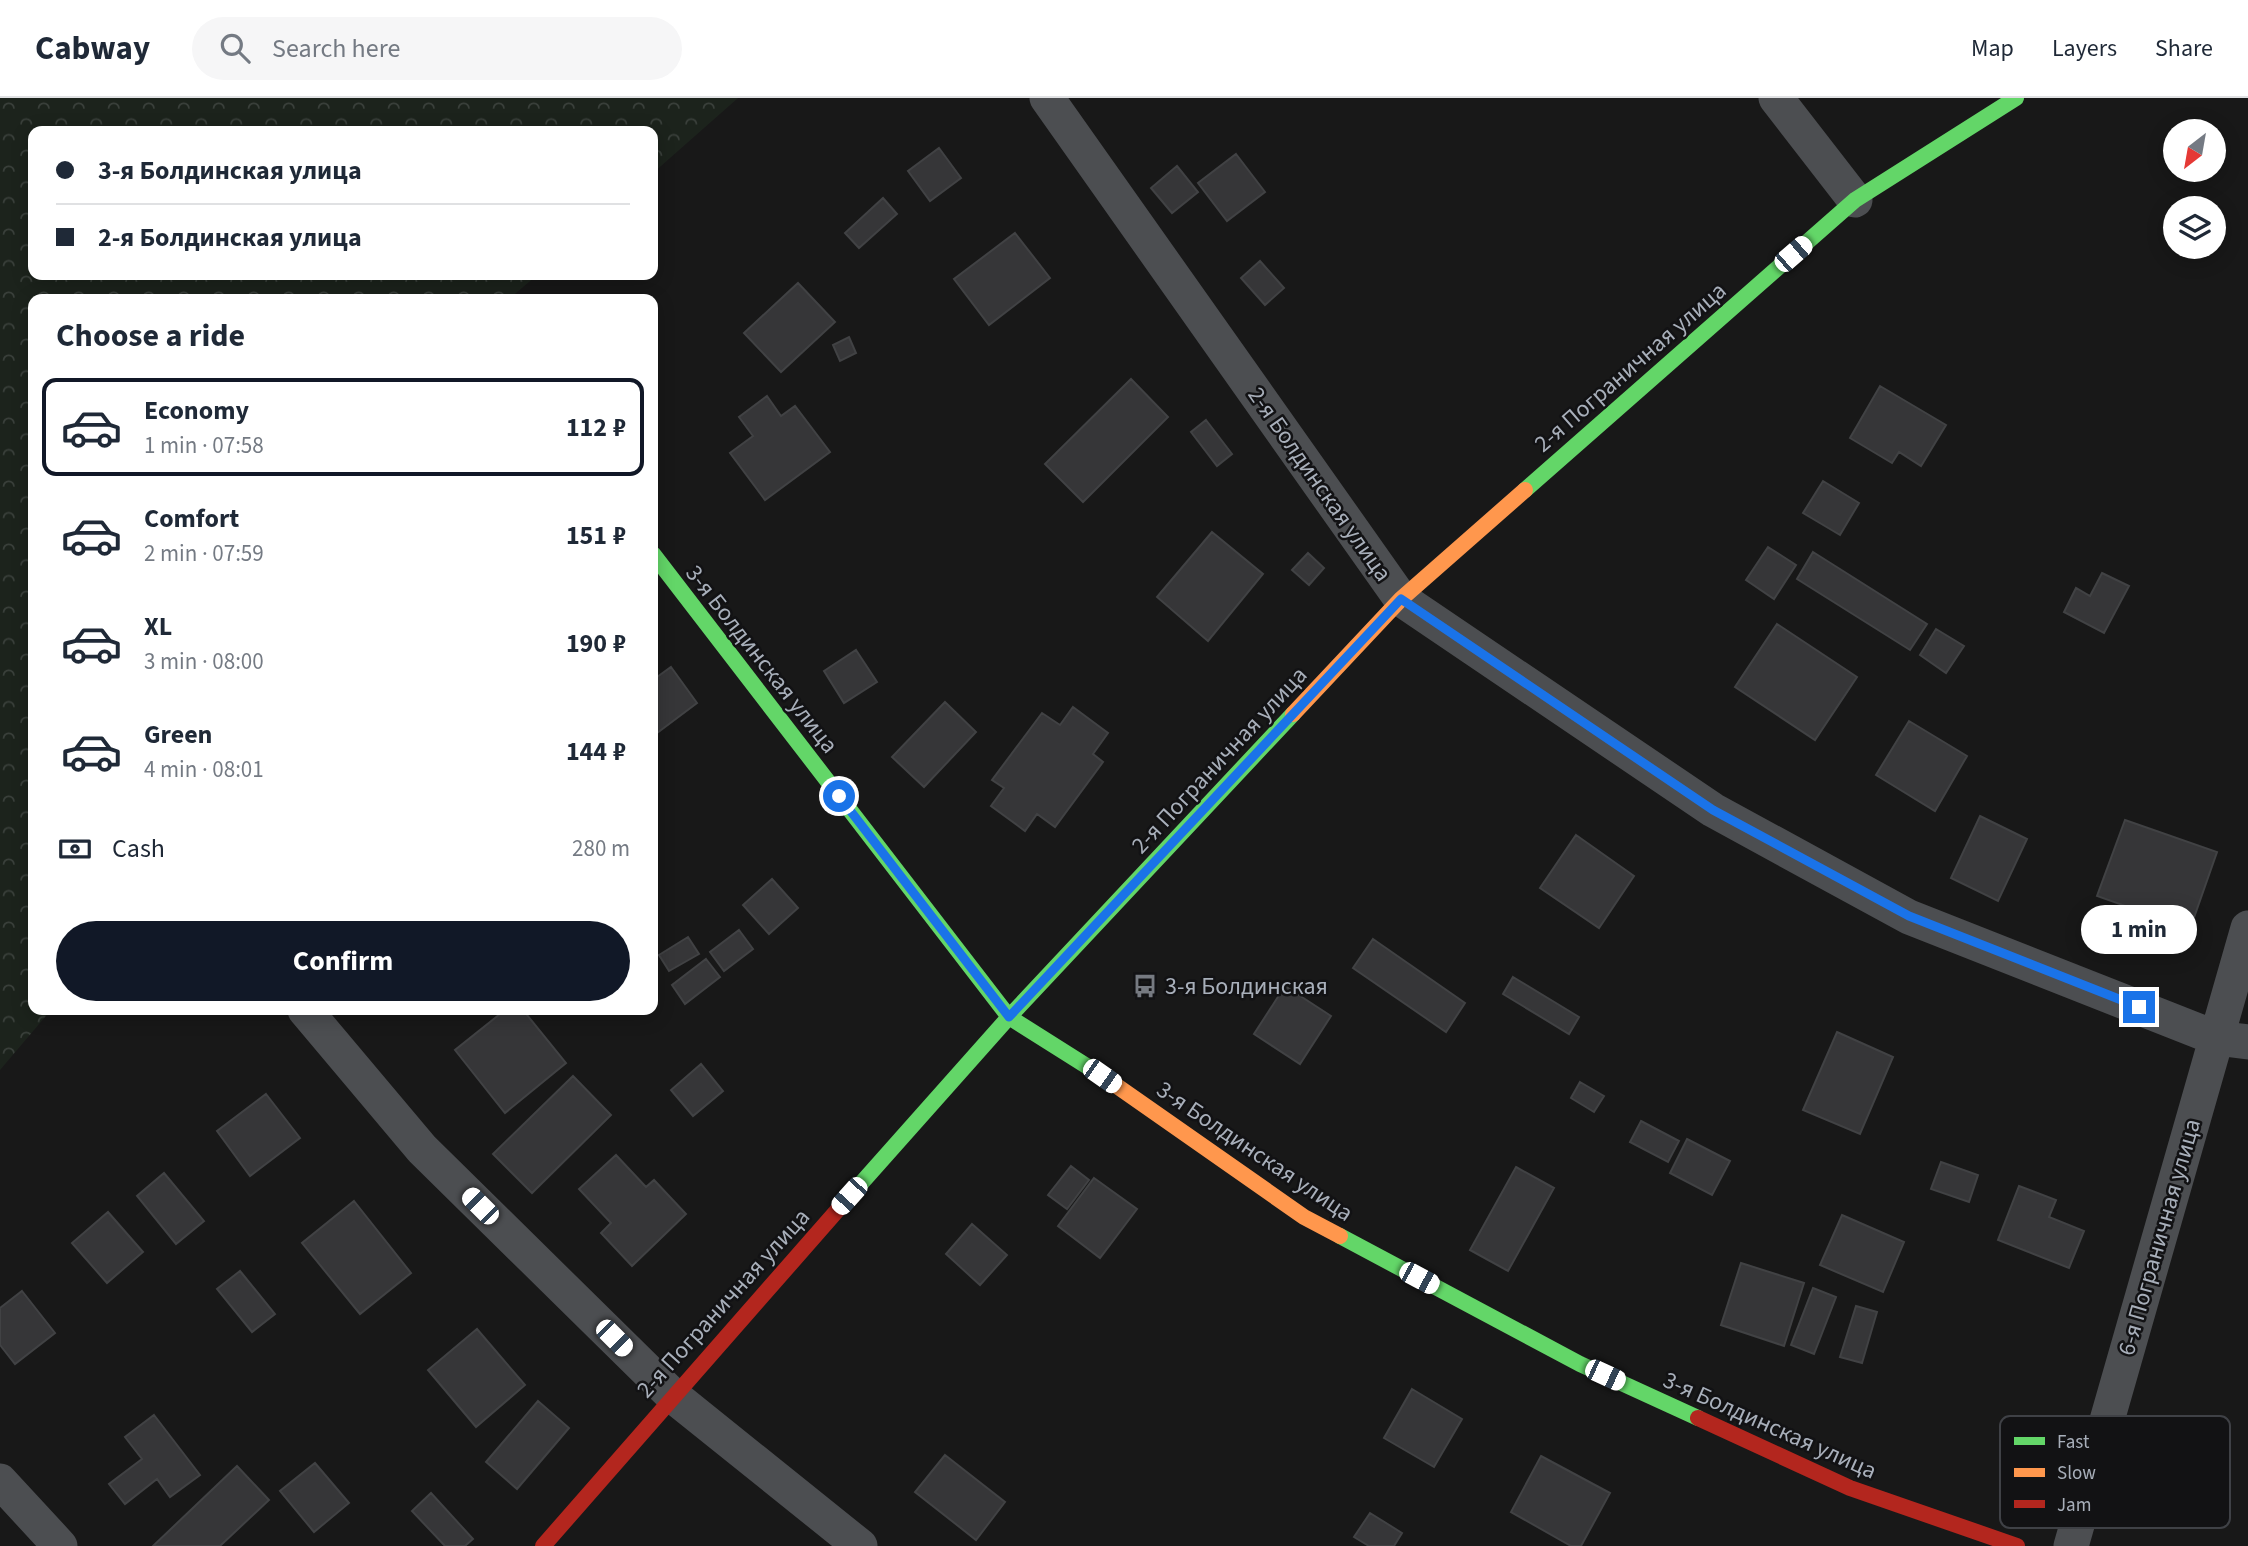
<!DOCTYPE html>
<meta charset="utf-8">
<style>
body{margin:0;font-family:"Source Sans 3",sans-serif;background:#f6f6f7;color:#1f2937;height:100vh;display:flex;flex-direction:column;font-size:26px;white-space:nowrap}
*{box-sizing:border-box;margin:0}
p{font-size:23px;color:#747a83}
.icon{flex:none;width:38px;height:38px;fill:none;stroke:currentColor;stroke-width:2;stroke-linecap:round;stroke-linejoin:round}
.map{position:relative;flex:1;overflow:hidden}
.panel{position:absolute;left:28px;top:196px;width:630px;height:721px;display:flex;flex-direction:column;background:#fff;border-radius:14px;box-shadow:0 4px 18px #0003}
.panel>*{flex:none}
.hud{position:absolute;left:28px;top:28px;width:630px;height:154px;border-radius:14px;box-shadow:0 4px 18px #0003;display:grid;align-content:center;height:154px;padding:0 28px;background:#fff}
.needle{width:46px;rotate:211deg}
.tools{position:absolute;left:2163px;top:21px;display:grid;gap:14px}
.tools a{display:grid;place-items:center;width:63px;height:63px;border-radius:50%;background:#fff;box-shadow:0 4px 18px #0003;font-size:35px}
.end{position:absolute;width:32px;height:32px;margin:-16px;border:9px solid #1a73e8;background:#fff;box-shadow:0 0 0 4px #fff}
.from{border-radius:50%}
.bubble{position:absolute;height:49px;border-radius:24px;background:#fff;box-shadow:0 4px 18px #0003;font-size:23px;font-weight:700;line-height:49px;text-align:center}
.car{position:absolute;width:21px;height:42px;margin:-21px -10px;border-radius:9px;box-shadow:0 0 5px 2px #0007;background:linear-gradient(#fff 24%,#345 0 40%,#fff 0 76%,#345 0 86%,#fff 0)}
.hud b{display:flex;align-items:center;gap:24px;height:66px;font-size:26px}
.hud b+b{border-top:2px solid #e0e1e3}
.hud i{width:18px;height:18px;background:#1f2937}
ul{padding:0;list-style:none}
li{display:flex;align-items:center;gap:21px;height:98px;margin:0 14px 10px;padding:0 14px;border:4px solid transparent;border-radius:14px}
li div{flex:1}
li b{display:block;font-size:26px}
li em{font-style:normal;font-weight:700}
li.selected{border-color:#111827}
li>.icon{width:63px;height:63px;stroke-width:1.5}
h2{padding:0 28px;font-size:32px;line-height:84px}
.pay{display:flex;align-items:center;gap:18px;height:77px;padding:0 28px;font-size:26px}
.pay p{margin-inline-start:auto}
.cta{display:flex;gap:14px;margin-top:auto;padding:14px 28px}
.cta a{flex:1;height:80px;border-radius:42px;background:#111827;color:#fff;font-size:28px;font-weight:700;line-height:80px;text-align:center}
header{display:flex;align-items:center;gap:42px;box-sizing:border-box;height:98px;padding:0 35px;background:#fff;border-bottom:2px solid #e0e1e3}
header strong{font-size:33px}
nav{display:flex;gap:38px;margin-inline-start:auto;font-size:24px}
.search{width:490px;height:63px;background:#f6f6f7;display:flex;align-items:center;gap:18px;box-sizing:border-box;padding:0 24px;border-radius:38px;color:#747a83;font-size:26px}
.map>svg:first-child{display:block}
</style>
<header>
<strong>Cabway</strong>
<div class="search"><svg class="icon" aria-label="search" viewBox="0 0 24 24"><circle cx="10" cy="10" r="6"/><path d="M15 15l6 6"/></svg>Search here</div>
<nav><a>Map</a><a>Layers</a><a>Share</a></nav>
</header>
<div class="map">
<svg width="2248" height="1448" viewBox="0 0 2248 1448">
<defs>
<pattern id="forest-crowns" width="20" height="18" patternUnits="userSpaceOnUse" patternTransform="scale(1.75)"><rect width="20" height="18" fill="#1c231c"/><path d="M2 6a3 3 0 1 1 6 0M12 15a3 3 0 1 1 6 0" fill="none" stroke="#3a403b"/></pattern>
</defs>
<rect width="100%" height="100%" fill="#181818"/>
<!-- forest -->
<path fill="url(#forest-crowns)" d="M0,0h738l-85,75v-42h-620v144h504l-28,24h-476v711h18l-51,60z"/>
<!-- building -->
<path fill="#363638" stroke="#414244" stroke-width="2" d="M939,50l22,30 -31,23 -22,-30z
M1236,56l29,38 -38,29 -29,-38z
M1177,68l21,26 -26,21 -21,-25z
M883,100l14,16 -38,34 -14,-15z
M1015,135l35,45 -61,47 -35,-46z
M1260,163l24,27 -19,17 -24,-27z
M798,185l37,39 -54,50 -37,-39z
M849,239l7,16 -16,8 -7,-16z
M1131,281l37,38 -85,85 -38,-38z
M1880,288l66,39 -25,41 -22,-14 -7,11 -42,-25z
M767,298l14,20 14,-10 35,46 -65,48 -35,-47 23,-17 -14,-19z
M1206,322l26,34 -15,12 -26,-34z
M1823,383l36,22 -19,32 -37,-22z
M1212,434l51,42 -55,67 -51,-44z
M1768,449l28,18 -22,34 -28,-19z
M1813,454l114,72 -17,26 -113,-71z
M1308,455l16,15 -15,17 -17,-15z
M2102,475l27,13 -25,47 -40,-21 12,-24 14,8z
M1777,526l80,53 -42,63 -80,-53z
M1936,531l28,17 -18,27 -26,-18z
M856,552l21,32 -33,21 -20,-32z
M671,569l26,36 -44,33v-56z
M945,604l31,30 -52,55 -32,-30z
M1073,609l35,26 -15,21 10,8 -48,65 -18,-13 -12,17 -34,-25 13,-18 -12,-8 50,-67 18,12z
M1909,623l58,35 -32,55 -59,-36z
M1980,718l47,23 -29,62 -47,-23z
M2125,722l92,32 -27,77 -93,-33z
M1576,737l58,41 -35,52 -59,-40z
M772,781l26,29 -29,26 -26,-29z
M739,832l14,19 -29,22 -14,-19z
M688,839l11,17 -30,17 -10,-16z
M1373,841l92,64 -19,29 -93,-64z
M706,861l14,18 -35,27 -13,-19z
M1513,879l66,40 -10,17 -66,-40z
M1285,888l46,30 -31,48 -46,-30z
M505,912h18l43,53 -61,50 -50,-63z
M1837,934l56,25 -33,77 -57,-24z
M701,966l22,27 -30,25 -22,-26z
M573,978l38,39 -79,78 -39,-39z
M1580,984l24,14 -10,16 -23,-14z
M266,996l34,44 -50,38 -33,-45z
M1641,1023l38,20 -11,21 -38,-20z
M1687,1041l43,22 -18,34 -42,-22z
M616,1057l30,32 8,-7 32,34 -54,52 -31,-33 10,-10 -32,-34z
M1941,1064l37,13 -9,27 -38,-13z
M1071,1068l18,14 -22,29 -19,-14z
M1516,1069l38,21 -46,83 -38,-21z
M164,1075l40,48 -28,23 -39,-48z
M1094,1080l43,31 -37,49 -42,-32z
M2019,1088l37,14 -7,17 35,14 -15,37 -71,-28z
M354,1103l57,72 -51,41 -58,-71z
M108,1114l35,40 -36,31 -35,-40z
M1842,1117l62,27 -21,50 -63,-27z
M972,1126l35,31 -27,30 -34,-31z
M1741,1165l63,20 -20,63 -63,-21z
M240,1173l35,43 -23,18 -35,-43z
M1813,1190l23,9 -22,57 -23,-9z
M22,1193l33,42 -40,31 -15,-19v-37z
M1856,1208l21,6 -15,51 -22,-6z
M477,1231l48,56 -49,42 -48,-57z
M1412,1291l50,30 -28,48 -50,-29z
M538,1303l31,27 -52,61 -31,-27z
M154,1317l46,60 -30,22 -13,-18 -32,25 -16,-20 33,-25 -17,-22z
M945,1357l60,47 -29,38 -61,-48z
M1541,1358l69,37 -29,53h-10l-60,-34z
M315,1365l34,40 -35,29 -34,-41z
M237,1368l32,34 -49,46h-67z
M431,1395l42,46 -8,7h-20l-33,-35z
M1370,1415l32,20 -8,13h-25l-15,-9z"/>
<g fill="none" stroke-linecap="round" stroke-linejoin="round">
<!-- street -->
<path stroke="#4c4e51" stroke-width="35" d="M1047,0l354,501 312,211 196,107 307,121 32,4
M1776,0l79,102
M305,912l117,139 250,246 188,151
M0,1383l60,65
M2071,1448l177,-618"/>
<!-- fast -->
<path stroke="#63d668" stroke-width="16" d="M1525,392l330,-290 161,-102
M653,456l356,463 95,60
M849,1099l160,-180 284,-303
M1340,1138l240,128 118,54"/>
<!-- slow -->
<path stroke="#ff974d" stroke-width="16" d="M1293,616l108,-115 124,-109
M1104,979l200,140 36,19"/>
<!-- jam -->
<path stroke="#b3261e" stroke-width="16" d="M1698,1320l152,70 167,58
M543,1448l306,-349"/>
</g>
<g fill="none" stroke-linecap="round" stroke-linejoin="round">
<!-- route -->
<path stroke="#1a73e8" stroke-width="9" d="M839,698l170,221 392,-418 312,211 196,106 230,91"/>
</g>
<!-- icons -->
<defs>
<g id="bus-bare" transform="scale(1.89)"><path d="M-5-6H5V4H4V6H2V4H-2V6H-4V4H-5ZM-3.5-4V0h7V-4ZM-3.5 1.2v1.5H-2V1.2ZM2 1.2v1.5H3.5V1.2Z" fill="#767a81" stroke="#121214" stroke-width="2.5" paint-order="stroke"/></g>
</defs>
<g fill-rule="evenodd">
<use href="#bus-bare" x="1145" y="888"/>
</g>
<g text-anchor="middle" stroke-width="5" stroke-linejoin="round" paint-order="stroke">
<!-- street labels -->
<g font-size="24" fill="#a8afba" stroke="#121214">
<text transform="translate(1630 269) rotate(-41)" y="8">2-я Пограничная улица</text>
<text transform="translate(1320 386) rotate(55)" y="8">2-я Болдинская улица</text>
<text transform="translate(762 561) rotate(52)" y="8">3-я Болдинская улица</text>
<text transform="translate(1219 662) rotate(-47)" y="8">2-я Пограничная улица</text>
<text transform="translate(1255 1053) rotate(34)" y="8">3-я Болдинская улица</text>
<text transform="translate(2159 1139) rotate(-74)" y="8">6-я Пограничная улица</text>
<text transform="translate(723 1205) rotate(-48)" y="8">2-я Пограничная улица</text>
<text transform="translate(1770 1327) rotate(24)" y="8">3-я Болдинская улица</text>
</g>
<!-- poi labels -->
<g font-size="24" fill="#a8afba" stroke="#121214" text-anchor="start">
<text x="1165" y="896">3-я Болдинская</text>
</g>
</g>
<!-- legend -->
<rect x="2000" y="1318" width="230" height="112" rx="10" fill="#121214" stroke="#3f4146" stroke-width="2"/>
<rect x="2014" y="1339" width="31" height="8" fill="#63d668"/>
<rect x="2014" y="1370" width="31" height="9" fill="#ff974d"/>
<rect x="2014" y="1402" width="31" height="8" fill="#b3261e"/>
<g font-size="19" fill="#a8afba">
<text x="2057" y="1350">Fast</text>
<text x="2057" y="1381">Slow</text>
<text x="2057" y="1413">Jam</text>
</g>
</svg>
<div class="tools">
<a><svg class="needle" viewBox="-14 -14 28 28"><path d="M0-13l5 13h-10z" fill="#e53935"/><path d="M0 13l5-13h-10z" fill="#747a83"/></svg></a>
<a><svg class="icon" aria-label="layers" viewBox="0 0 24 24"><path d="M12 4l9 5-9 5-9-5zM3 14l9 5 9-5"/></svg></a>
</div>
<i class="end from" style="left:839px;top:698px"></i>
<i class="end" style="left:2139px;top:909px"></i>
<div class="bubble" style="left:2081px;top:807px;width:116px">1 min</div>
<i class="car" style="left:1793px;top:156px;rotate:49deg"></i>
<i class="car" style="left:1102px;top:978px;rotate:125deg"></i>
<i class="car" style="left:849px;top:1098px;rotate:222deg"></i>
<i class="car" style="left:480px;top:1108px;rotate:315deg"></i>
<i class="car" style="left:1419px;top:1180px;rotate:118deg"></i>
<i class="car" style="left:614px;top:1240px;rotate:135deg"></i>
<i class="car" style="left:1605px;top:1277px;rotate:115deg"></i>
<div class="hud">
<b><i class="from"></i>3-я Болдинская улица</b>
<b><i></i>2-я Болдинская улица</b>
</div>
<section class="panel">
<h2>Choose a ride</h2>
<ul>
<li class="selected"><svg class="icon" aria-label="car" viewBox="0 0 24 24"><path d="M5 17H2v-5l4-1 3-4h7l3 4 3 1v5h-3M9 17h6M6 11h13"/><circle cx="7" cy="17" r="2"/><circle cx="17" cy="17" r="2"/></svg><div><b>Economy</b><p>1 min · 07:58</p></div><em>112 ₽</em></li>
<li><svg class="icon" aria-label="car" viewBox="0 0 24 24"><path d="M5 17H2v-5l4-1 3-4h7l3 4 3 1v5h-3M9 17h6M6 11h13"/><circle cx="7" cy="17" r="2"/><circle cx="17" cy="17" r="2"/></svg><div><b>Comfort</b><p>2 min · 07:59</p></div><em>151 ₽</em></li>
<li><svg class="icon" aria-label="car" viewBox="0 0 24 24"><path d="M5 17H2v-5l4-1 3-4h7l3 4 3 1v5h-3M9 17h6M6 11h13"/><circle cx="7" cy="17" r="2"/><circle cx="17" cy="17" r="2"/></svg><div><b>XL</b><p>3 min · 08:00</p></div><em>190 ₽</em></li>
<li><svg class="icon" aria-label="car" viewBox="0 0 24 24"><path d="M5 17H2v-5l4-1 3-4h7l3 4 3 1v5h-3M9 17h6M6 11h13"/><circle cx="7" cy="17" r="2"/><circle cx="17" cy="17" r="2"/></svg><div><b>Green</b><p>4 min · 08:01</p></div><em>144 ₽</em></li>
</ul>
<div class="pay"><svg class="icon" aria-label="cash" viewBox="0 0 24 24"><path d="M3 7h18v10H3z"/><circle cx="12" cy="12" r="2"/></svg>Cash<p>280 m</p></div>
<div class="cta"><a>Confirm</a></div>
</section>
</div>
